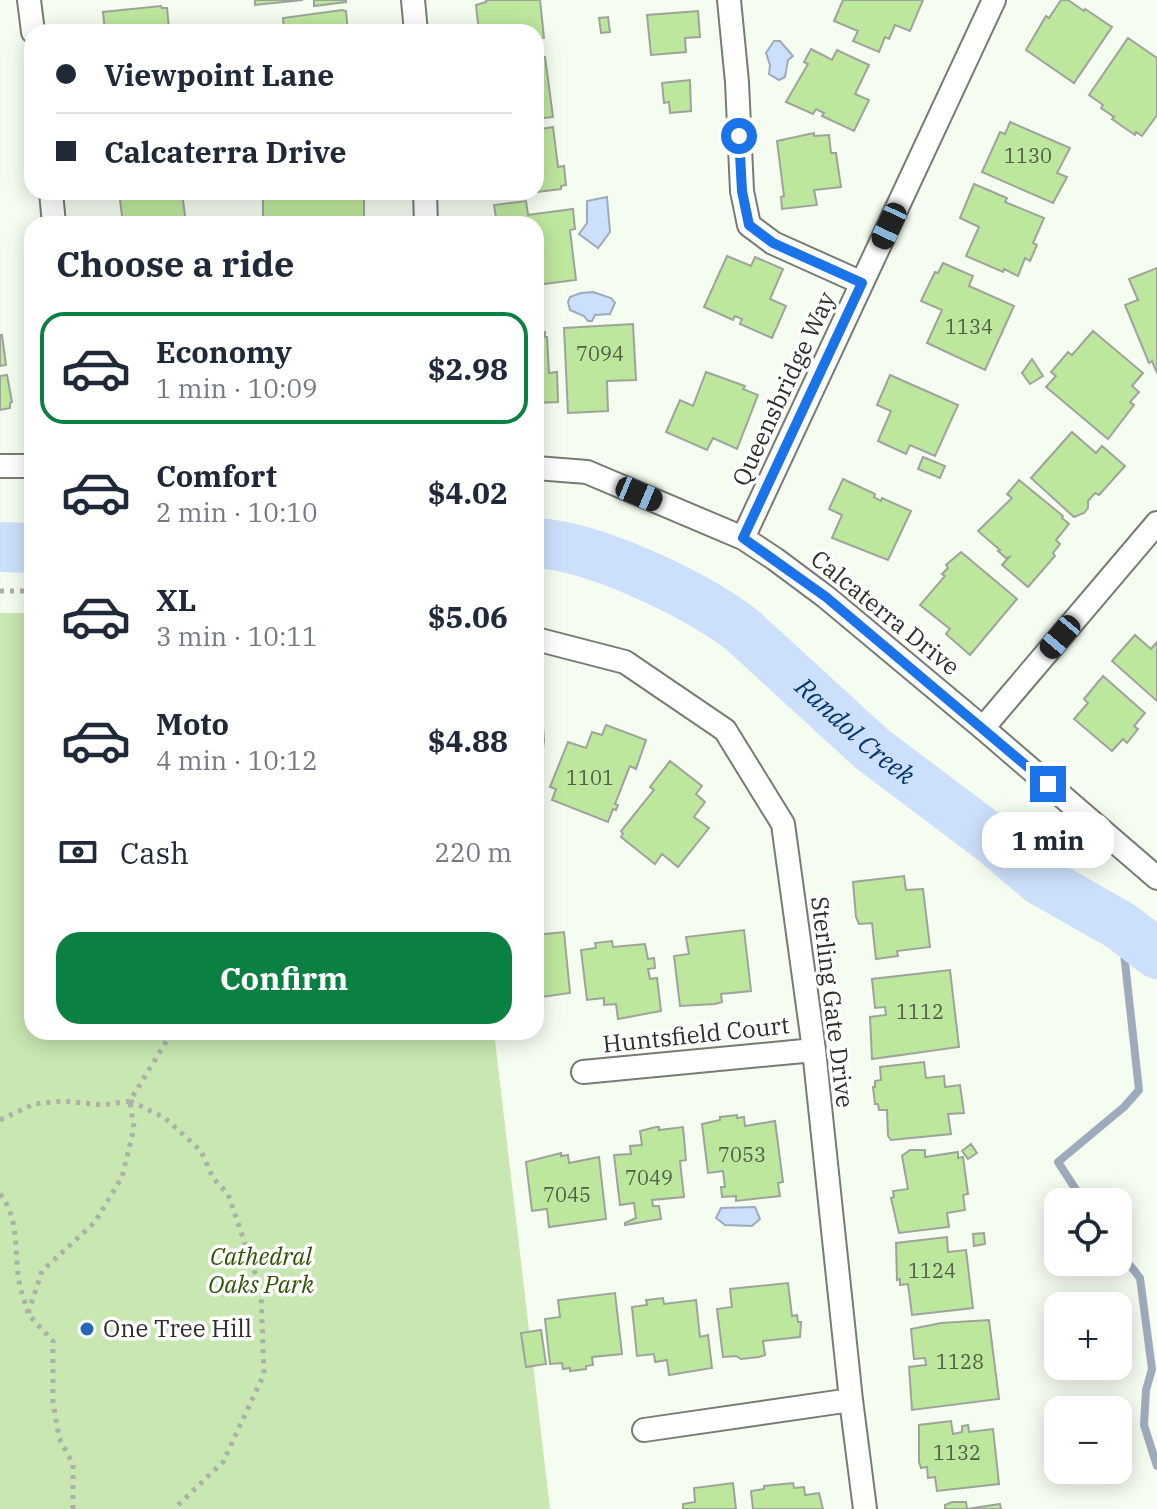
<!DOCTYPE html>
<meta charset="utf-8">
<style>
body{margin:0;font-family:"IBM Plex Serif",serif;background:#f2f2f3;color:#1f2937;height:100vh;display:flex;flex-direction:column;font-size:30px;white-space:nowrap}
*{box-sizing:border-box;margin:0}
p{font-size:26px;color:#747a83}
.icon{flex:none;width:44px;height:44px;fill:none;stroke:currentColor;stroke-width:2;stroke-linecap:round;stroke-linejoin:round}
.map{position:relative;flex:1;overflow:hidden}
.drawer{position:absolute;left:24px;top:216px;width:520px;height:824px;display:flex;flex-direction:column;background:#fff;border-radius:24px;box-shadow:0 4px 20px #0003}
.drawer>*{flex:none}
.banner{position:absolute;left:24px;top:24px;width:520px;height:176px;border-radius:24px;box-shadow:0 4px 20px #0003;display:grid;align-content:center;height:176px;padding:0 32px;background:#fff}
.fabs{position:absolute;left:1044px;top:1188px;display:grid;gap:16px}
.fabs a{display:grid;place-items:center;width:88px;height:88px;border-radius:16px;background:#fff;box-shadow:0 4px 20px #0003;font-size:40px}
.end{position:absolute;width:36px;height:36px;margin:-18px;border:10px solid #1a73e8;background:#fff;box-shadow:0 0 0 4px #fff}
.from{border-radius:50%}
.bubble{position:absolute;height:56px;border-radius:24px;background:#fff;box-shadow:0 4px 20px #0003;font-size:26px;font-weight:700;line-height:56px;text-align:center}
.car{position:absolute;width:24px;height:48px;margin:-24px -12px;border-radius:10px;box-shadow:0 0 6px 2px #0007;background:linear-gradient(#222 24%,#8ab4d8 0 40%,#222 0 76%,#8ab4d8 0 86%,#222 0)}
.banner b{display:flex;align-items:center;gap:28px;height:76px;font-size:30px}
.banner b+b{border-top:2px solid #e0e1e3}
.banner i{width:20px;height:20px;background:#1f2937}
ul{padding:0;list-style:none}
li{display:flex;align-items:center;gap:24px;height:112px;margin:0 16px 12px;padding:0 16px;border:4px solid transparent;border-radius:24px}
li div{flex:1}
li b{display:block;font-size:30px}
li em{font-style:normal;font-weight:700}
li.active{border-color:#0b8043}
li>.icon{width:72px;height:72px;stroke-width:1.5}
h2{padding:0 32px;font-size:36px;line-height:96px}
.pay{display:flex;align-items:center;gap:20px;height:88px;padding:0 32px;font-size:30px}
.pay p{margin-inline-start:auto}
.action{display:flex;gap:16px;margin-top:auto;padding:16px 32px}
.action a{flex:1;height:92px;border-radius:24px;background:#0b8043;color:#fff;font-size:32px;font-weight:700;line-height:92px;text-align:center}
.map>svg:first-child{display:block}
</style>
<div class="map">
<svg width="1157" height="1509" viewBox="0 0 1157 1509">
<rect width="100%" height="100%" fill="#f5fcf0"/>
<!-- green -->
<path fill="#c8e7b1" d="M0,613h32v419h462l56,477h-550z"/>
<!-- water -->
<path fill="#cde0fb" stroke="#9dabbc" stroke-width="2" d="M774,41h6l13,15 -5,4 -3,17 -6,3 -10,-6 1,-9 -4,-12z
M607,197l3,35 -12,16 -19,-14 8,-11v-22z
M593,292l18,6 4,5 -5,11 -15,1 -3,6h-4l-4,-5 -14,-6 -2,-8 2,-5 11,-4z
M755,1207l5,12 -8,7 -27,-1 -9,-7 5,-10z"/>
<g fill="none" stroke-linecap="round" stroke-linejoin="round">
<!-- stream -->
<path stroke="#9dabbc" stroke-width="8" d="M1084,1202l-26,-40 66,-55 15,-17 -18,-164
M1118,1250l22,28 12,91 -6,21 -2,35 13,41"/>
<!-- river -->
<g stroke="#cde0fb" stroke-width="50">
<path id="s1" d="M536,543c59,3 158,51 205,86l131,120 121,91 47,40 81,46 36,28"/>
<path d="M0,547l32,1"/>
</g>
</g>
<!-- building -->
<path fill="#bee79e" stroke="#9da499" stroke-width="2" d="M255,0h48l-48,5z
M314,0h32v2l-32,4z
M486,0h54l4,38 -8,1v-7h-57l-3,-27 10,-3z
M843,0h80l-13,31 -15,-6 -6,14 -4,-2 -6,15 -26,-11 5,-10 -24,-10z
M1061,0h7l16,11 1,-2 27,18 -38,56 -48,-33 20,-34 3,2z
M161,6l1,2h5l2,20h-5v4h-59l-2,-20z
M342,10l4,1 2,21h-64l-1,-14z
M698,11l2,26 -15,1 1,14 -35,3 -4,-40z
M608,17l2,15 -9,1 -2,-15z
M1128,38l29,20v57l-15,21 -6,-4 -1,3 -23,-16 2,-2 -13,-9 2,-3 -14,-10z
M811,49l21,11 5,-10 32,15 -14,29 14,6 -15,31 -32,-15 2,-3 -8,-4 -3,5 -27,-12 22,-38 -4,-2z
M545,57l8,60 -17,2v-61z
M690,80l1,31 -21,2 -1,-11 -5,1 -2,-20z
M1010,122l60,26 -13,25 10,4 -14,26 -71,-31 18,-40 5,2z
M553,127l5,40 6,-1 2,19 -5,1v3l-66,8 -1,-5h42v-62z
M814,133v3l15,-1 2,18h5l5,34 -27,3 3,15 -35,4 -1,-12 3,-1 -7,-55z
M974,184l33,14 -2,4 39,16 -11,25 4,2 -7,16 -5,-3 -7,18 -14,-7 -1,3 -37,-16 13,-29 -19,-9z
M119,192h63l4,32h-63z
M289,192h75v28h-28v4h-73v-26l26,-2z
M526,201l2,14 45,-6 2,20 -5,1 6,50 -40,5v-61h-39l-3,-19z
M727,256l24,10 4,-9 28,12 -13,30 16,7 -14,32 -32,-14 2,-5 -7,-3 -2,4 -29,-13z
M943,263l30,13 -4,10 45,20 -29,64 -58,-27 15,-33 -21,-9 14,-29 3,1z
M1157,268v105l-5,-12 -3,2 -24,-58 13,-5 -9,-21z
M633,324l3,56 -29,1 1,30 -40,2 -4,-85z
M1093,331l50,42 -11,13 7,6 -9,10 4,3 -26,34 -62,-52 10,-11 -5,-4 17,-20 4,3z
M536,332h9v5h2l2,36 8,-1 1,30 -22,1z
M0,335h2l4,30 -6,1z
M1032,359l11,17 -13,8 -8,-11z
M706,372l39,14 -2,3 15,6 -21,54 -24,-11 -6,12 -41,-18 14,-32 13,6z
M7,375l5,27 -2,1v5l-10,2v-34z
M890,375l68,30 -23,51 -25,-11 -4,9 -28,-13 13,-30 -14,-6z
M1072,432l24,21 6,-7 23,20 -26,29 -4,-2 -7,8v7l-4,5 -10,4 -43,-39z
M923,457l22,9 -5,12 -22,-9z
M843,479l32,15 -1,3 7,4 1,-3 29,13 -23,49 -56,-22 10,-23 -13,-6z
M1019,480l44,36 -1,2 7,6 -13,16 4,4 -7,9 2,3 -27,31 -26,-22 7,-8 -3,1 -8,-7 2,-1 -22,-19 34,-33 -5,-4z
M961,552l56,47 -47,56 -24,-21 4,-5 -30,-24 25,-29 -3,-2 6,-6 -2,-3z
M1135,635l16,14 6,-7v59l-45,-40z
M1103,676l42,37 -11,13 4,3 -11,14 -4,-4 -11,12 -38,-32 14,-16 -4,-4z
M606,725l40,15 -10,29 -6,-3 -15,38 3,1 -2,5 -3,-1 -5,13 -56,-22 4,-11 -6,-2 18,-45 18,6 6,-16 10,3z
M536,726l7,1 1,13 -6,54h-2z
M670,761l32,25 -6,8 9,8 -11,15 15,11 -31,39 -16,-13 -7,10 -34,-27 2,-3 -2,-3 33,-41 -4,-3z
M904,876l2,14 17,-1 7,58 -33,4 1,5 -22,3 -4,-36 -13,1 -3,-7 -3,-35z
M744,930l7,61 -30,3 1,8 -7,2 -35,2 -6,-50 15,-2 -3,-17z
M564,932l6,61 -29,4v7h-5v-69z
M612,941l1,6 32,-3 3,15 6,-1 1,10 -7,1 2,10 7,-1 4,33 -43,8 -2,-15 -12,1v-7l-17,2 -6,-50 15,-2 -1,-5z
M950,970l9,77 -87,12 -2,-42 16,-2 -1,-8 -10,1 -3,-29z
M924,1062l2,16 18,-2 1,11 15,-2 4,28 -16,1 3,20 -60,6 -3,-4 -1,-26h-8l-1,-6h-3l-2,-17h2v-6l6,-1 -1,-13z
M737,1115v3l7,-1 1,9 30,-5 8,61 -5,1 2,13 -44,5v-5l-14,1 -1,-10h4l-2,-16 -15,2 -6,-49 18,-4v-3z
M656,1127h3v3l24,-3 3,33 -6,1 4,36 -32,3 1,6h6l2,13 -36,6v-2l11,-5 -2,-15 -14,2 -6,-50 17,-1 -1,-8 12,-1 -2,-14z
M971,1144l6,9 -9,6 -6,-8z
M910,1150h15v7l33,-5v6l5,-1 5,37 -5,1 2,15 -18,3 2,14 -50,6 -8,-35 3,-1 -1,-6 15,-2 -6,-33z
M561,1153v3l7,-1 1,8 30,-6 7,62 -57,8 -2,-18 -15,2 -6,-49z
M984,1233l1,11 -11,2 -1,-12z
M947,1237l1,15 18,-2 7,58 -61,7 -4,-31 -8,1v-6l-3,1 -1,-37z
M788,1283l4,33 5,-1 1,7h3l-1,15 -37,4 2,14 -6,2 -18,2 -5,-3 -13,1 -6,-48 15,-2 -2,-18z
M615,1293l7,61 -30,3 1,8 -7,1v3l-16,2v-3l-7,1 -1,-6 -12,1 -5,-45 15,-2 -2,-17z
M663,1298l1,6 32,-4 4,37 8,-2 4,33 -43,7 -2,-15 -12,2 -1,-8 -17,2 -5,-49 15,-2 -1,-5z
M989,1320l10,79 -87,11 -3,-43 17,-2 -1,-7 -11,1 -3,-30 30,-6z
M541,1330l5,34 -20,3 -5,-34z
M951,1421l2,13 9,-2v-6l6,-1 1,7 24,-3 6,55 -62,7 -2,-14 -7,1 -1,-11 -6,1 -2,-6v-37z
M733,1483l3,26h-53v-5l12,-2 -1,-14z
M793,1483l1,5 10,-1 1,8 14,-2 4,16h-70l-2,-18 13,-2v-3z
M952,1502h14l1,7 33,-5 1,5h-56v-4z"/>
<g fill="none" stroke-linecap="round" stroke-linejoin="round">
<!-- minor casing -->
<g stroke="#767c72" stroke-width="26">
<path id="minor" d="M29,0l4,32
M413,0l3,32
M729,0l8,82 5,109 7,34 24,18 89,40
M51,192l3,32
M425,192l1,32
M0,466h32
M536,468l51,4 156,66 32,21 51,38 157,131 174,150
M743,538l251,-538
M536,639l89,23 100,68 58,94 31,226 37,350 14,109
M983,728l174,-205
M583,1072l231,-22
M644,1430l207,-30"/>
</g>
<!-- path -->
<path stroke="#acb1a8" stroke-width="5" stroke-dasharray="4 6" stroke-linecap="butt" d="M0,591h32
M130,1101l35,17 36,33 12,27 15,16 33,96 3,84 -41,88 -49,47
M0,1120l34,-16 29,-3 40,4 27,-4 42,-69
M0,1194c20,25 14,57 19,87 2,11 6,21 9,32
M73,1509v-45l-14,-26 -6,-36v-61l-25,-27 14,-43 53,-49 27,-45 12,-49 -4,-26"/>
<!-- minor -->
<use href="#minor" stroke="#fff" stroke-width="22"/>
</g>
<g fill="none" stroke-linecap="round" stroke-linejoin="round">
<!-- route -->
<path stroke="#1a73e8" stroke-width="10" d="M739,136l3,55 7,34 24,18 89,40 -119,255 83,59 222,187"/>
</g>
<!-- markers -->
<circle fill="#2567b8" stroke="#fff" stroke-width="3" cx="87" cy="1329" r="8"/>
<g text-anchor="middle" stroke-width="7" stroke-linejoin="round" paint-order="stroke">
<!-- number labels -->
<g font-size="20" fill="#505d47">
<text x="1028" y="163">1130</text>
<text x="969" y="334">1134</text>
<text x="600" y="361">7094</text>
<text x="590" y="785">1101</text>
<text x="920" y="1019">1112</text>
<text x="742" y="1162">7053</text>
<text x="649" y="1185">7049</text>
<text x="567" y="1202">7045</text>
<text x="932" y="1278">1124</text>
<text x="960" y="1369">1128</text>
<text x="957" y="1460">1132</text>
</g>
<!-- street labels -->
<g font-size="24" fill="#2c2f2a" stroke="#fff">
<text transform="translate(784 389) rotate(-65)" y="8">Queensbridge Way</text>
<text transform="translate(885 613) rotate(39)" y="8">Calcaterra Drive</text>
<text transform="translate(832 1002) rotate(83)" y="8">Sterling Gate Drive</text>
<text transform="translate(696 1035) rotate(-6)" y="8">Huntsfield Court</text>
</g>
<!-- park labels -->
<g font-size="24" font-style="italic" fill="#305203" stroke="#fff">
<text x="261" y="1265">Cathedral<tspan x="261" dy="28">Oaks Park</tspan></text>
</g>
<!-- poi labels -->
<g font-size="24" fill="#2c2f2a" stroke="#fff" text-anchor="start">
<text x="103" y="1337">One Tree Hill</text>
</g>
<!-- water labels -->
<g font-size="26" font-style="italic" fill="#05366d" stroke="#fff">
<text dy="9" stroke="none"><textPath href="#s1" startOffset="378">Randol Creek</textPath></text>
</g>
</g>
</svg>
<div class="fabs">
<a><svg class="icon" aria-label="locate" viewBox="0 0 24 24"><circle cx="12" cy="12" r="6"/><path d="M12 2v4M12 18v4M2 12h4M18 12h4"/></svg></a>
<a>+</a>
<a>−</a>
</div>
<i class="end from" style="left:739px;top:136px"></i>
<i class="end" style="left:1048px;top:784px"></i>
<div class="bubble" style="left:982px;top:812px;width:132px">1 min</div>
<i class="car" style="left:889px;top:226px;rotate:205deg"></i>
<i class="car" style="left:639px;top:494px;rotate:113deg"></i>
<i class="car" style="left:1060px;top:637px;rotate:220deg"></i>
<div class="banner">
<b><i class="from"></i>Viewpoint Lane</b>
<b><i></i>Calcaterra Drive</b>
</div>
<section class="drawer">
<h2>Choose a ride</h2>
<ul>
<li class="active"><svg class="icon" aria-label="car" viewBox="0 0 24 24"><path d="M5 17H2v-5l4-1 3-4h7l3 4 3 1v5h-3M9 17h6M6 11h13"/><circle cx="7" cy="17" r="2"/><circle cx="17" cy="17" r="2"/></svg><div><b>Economy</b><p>1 min · 10:09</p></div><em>$2.98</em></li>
<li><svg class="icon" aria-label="car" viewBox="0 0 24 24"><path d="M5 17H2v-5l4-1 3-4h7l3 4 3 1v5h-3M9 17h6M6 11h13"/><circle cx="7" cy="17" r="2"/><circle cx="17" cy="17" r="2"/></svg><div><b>Comfort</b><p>2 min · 10:10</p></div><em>$4.02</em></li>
<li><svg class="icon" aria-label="car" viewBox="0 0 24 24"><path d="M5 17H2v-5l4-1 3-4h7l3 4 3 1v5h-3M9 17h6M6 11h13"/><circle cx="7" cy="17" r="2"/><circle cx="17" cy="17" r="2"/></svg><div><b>XL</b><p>3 min · 10:11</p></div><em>$5.06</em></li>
<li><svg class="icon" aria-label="car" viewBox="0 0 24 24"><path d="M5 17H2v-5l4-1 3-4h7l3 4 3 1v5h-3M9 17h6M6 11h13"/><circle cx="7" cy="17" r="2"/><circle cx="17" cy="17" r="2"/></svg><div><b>Moto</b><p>4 min · 10:12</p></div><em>$4.88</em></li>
</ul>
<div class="pay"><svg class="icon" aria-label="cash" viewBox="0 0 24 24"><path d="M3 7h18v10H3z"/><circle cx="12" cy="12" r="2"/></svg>Cash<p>220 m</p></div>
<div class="action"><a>Confirm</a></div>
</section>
</div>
